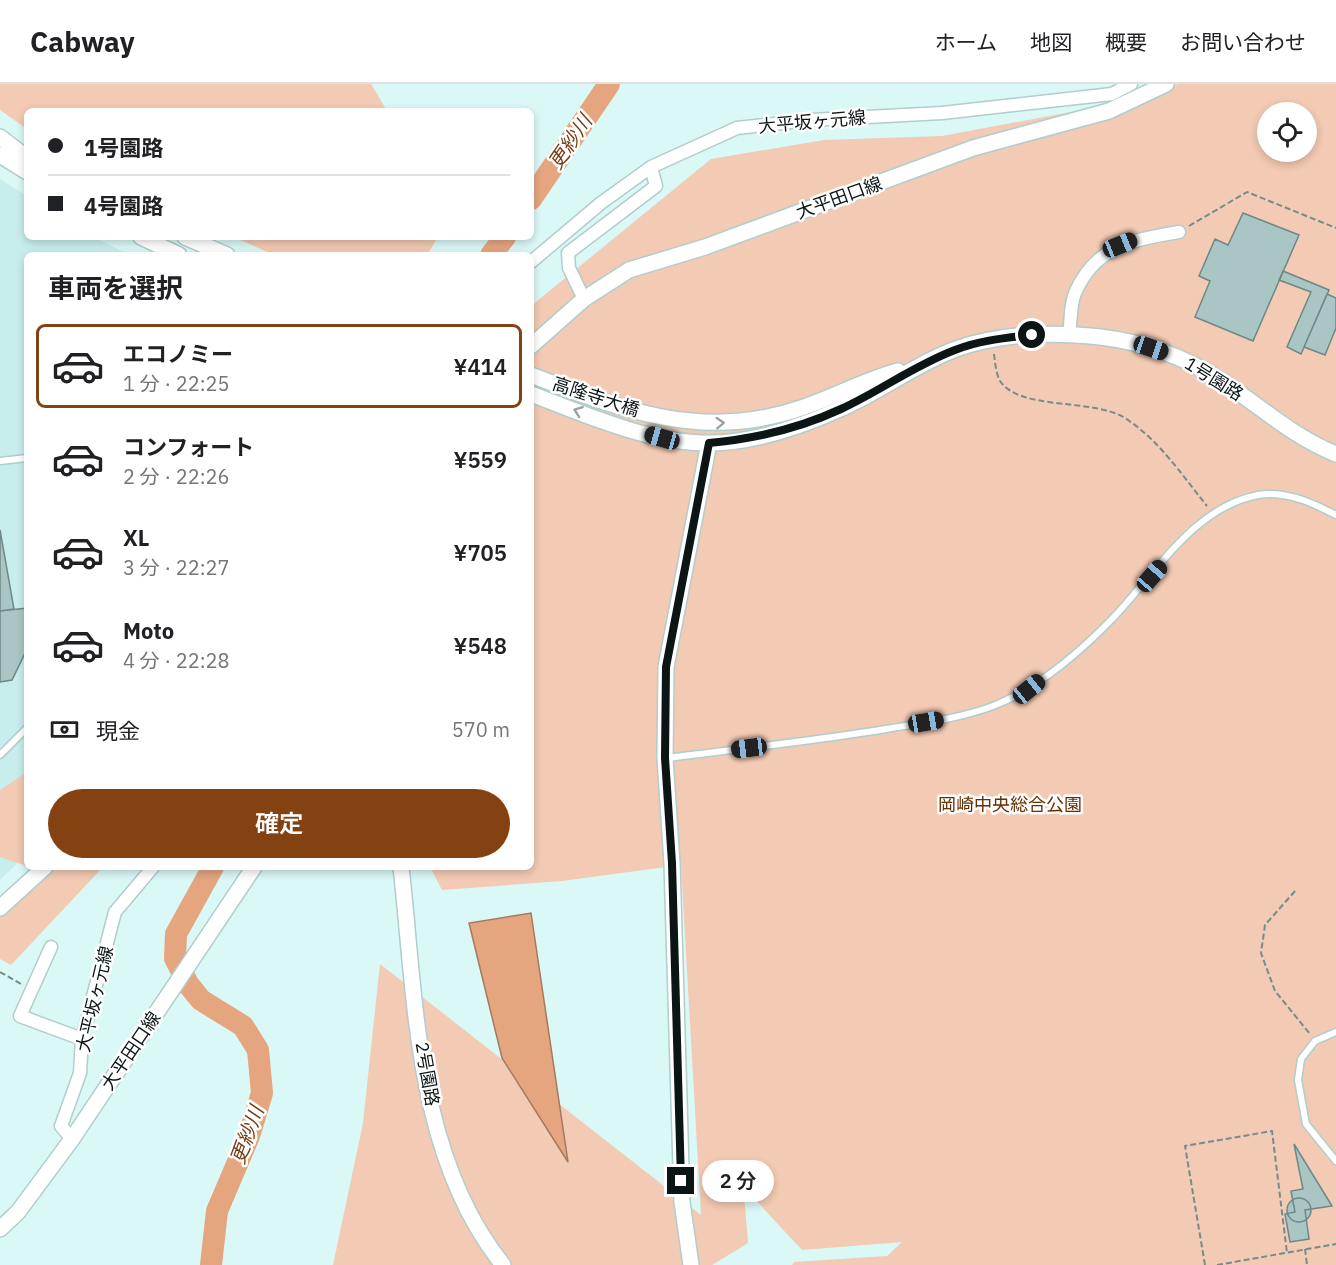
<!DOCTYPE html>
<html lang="ja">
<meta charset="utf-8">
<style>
body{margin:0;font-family:"IBM Plex Sans","Noto Sans JP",sans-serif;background:#f2f2f2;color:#202124;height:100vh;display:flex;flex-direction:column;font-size:22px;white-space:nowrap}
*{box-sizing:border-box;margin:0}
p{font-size:20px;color:#757577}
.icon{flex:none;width:33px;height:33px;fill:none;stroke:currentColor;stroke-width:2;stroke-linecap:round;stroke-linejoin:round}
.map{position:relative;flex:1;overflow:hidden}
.side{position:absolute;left:24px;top:168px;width:510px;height:618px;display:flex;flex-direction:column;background:#fff;border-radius:9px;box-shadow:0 3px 9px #0003}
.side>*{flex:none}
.hud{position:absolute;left:24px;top:24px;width:510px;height:132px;border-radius:9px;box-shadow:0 3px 9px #0003;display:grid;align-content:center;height:132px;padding:0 24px;background:#fff}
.tools{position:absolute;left:1257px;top:18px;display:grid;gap:12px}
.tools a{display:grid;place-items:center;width:60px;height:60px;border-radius:50%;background:#fff;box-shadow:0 3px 9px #0003;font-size:30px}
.end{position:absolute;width:27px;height:27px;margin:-14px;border:8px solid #0b1515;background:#fff;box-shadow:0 0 0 3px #fff}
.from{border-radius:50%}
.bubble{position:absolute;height:42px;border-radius:21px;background:#fff;box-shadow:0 3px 9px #0003;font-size:20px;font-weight:600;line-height:42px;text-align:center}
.car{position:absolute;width:18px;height:36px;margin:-18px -9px;border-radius:8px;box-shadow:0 0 4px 2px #0007;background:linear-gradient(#222 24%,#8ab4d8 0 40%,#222 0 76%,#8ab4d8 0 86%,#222 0)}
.hud b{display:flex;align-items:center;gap:21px;height:57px;font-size:22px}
.hud b+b{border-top:2px solid #e0e0e0}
.hud i{width:15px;height:15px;background:#202124}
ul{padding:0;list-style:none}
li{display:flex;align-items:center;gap:18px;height:84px;margin:0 12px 9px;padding:0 12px;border:3px solid transparent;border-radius:9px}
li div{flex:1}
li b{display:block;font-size:22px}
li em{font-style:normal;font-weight:600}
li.selected{border-color:#844212}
li>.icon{width:54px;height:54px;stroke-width:1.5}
h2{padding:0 24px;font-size:27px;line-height:72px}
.pay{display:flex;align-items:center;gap:15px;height:66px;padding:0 24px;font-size:22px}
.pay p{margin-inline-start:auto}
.primary-button{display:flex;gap:12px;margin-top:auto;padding:12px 24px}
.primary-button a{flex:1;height:69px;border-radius:36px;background:#844212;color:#fff;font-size:24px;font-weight:600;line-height:69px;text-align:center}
header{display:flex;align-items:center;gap:36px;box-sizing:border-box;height:84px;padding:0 30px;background:#fff;border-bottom:2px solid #e0e0e0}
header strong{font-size:28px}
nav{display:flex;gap:33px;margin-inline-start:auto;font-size:21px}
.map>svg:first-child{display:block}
</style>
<header>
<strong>Cabway</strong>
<nav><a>ホーム</a><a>地図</a><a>概要</a><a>お問い合わせ</a></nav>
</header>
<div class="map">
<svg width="1336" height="1181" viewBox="0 0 1336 1181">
<rect width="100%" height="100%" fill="#daf8f6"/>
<!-- built -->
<path fill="#c7eeed" d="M0,95l27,17v41h66l37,18h-103v599l-27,26z"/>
<!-- green -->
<path fill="#f3cab3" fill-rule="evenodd" d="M0,0h371l16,27h-360v18l-27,-19z
M1178,0h158v1181h-544l2,-3 93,-6 15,-14 -100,8 -52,-56h-6l4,49 -36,22h-379l30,-142 17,-159 321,251 -20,-350 -119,16 -120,9 -12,-23h101v-561l180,-147 113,-19 118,-4 188,-35zM1268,28h38v40h-38z
M234,153h204l-11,18h-153z
M27,688v94l-27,-9v-67z
M29,783h74l-92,98 -11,-6v-43l42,-44z"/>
<!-- water -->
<path fill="#e5a57f" stroke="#a47a5f" stroke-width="1.5" d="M531,829l37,249 -66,-104 -33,-135z"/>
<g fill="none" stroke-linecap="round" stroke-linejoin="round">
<!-- river -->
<path stroke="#e5a57f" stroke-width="22" d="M531,115l78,-115
M491,171l14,-18
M211,1181l6,-54 32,-75 13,-43 -4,-43 -15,-24 -42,-26 -13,-16 -13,-26 1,-24 37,-67"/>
</g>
<!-- building -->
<path fill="#a9c6c5" stroke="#6d8887" stroke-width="1.5" d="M1243,129l56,22 -46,106 -58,-24 15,-36 -11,-5 16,-37 13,6z
M1283,187l46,19 -28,64 -14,-7 24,-55 -32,-12z
M1327,210l9,4v30l-11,27 -21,-8z
M0,446l14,79 -14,2z
M27,524v41l-15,31 -12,2v-71z
M1294,1060l38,62 -27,4 4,29 -19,3 -5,-28 10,-2 -4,-21 12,-2z
M1287 1126a12 12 0 1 1 24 0a12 12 0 1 1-24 0Z"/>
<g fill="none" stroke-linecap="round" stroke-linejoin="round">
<!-- service casing -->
<g stroke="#b1cdcc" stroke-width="9">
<path id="service" d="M0,377l27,-3
M0,671l27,-27
M666,674c74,-9 147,-17 220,-29 36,-6 72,-10 107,-23 44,-17 87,-54 120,-88 42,-44 81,-111 145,-123 27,-5 55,8 78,20
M1336,948l-21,9 -14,18 -3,21 8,44 30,37"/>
</g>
<!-- minor casing -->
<g stroke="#b1cdcc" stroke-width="15">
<path id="minor" d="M531,178l70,-59 50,-36 86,-39 74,-8 131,-7 170,-19 19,-10
M584,215l-15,-31 -1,-15 88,-67 -5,-19
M1069,251c2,-13 1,-30 6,-42 21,-48 58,-53 104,-61
M51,863l-31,69 62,23
M72,1055l-11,-13 19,-53 2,-34 33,-127 38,-45"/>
</g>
<!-- tertiary casing -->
<g stroke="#b1cdcc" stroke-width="18">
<path id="tertiary" d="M0,53l27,21
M0,71l27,17
M141,153l38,18
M185,153l42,18
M531,262l53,-47 45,-29 76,-23 268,-99 136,-37 57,-27
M531,291c93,36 174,67 273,32 32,-11 61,-27 94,-36
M531,310c56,21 117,49 178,49 44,0 91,-16 131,-34 40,-17 75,-45 116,-60 45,-16 97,-17 144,-12 43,5 85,20 122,44 38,25 71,56 114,73
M401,783c15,133 14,288 102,398
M0,824l45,-41
M0,1145l18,-17 54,-73 182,-272
M691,1181l-9,-63 -10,-339 -7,-105 1,-91 43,-224"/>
</g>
<!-- path -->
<path stroke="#778b8a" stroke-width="2" stroke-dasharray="6 3" stroke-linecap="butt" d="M1189,142l58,-34 89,36
M994,270c1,8 2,20 6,27 20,30 93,17 125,37 34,22 57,57 82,88
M1295,807l-30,34 -4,28 14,38 35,43
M0,888l21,12
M1305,1165l2,16
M1205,1181l-20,-119 87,-15 15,122
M1217,1181l119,-21"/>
<!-- service -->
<use href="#service" stroke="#fff" stroke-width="6"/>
<!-- minor -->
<use href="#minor" stroke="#fff" stroke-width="12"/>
<!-- tertiary -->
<use href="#tertiary" stroke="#fff" stroke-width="15"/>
</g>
<!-- one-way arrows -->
<defs><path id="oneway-chevron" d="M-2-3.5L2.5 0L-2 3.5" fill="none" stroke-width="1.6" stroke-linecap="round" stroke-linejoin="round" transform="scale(1.5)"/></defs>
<g stroke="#9da1a1">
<use href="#oneway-chevron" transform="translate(578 327) rotate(-160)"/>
<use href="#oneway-chevron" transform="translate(720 339) rotate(-3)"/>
</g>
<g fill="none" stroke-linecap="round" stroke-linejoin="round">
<!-- route -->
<path stroke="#0b1515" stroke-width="8" d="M681,1097l-9,-318 -7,-105 1,-91 43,-224c45,-4 91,-15 132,-34 39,-18 74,-44 114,-59 25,-10 51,-12 77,-15"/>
</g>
<g text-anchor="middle" stroke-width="5" stroke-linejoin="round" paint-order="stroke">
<!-- street labels -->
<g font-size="18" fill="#0b1515" stroke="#fefefe">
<text transform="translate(812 38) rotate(-5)" y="6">大平坂ヶ元線</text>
<text transform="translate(839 114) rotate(-20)" y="6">大平田口線</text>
<text transform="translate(1214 295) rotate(32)" y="6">1号園路</text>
<text transform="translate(596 313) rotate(18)" y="6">高隆寺大橋</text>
<text transform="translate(95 915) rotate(-77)" y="6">大平坂ヶ元線</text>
<text transform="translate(131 967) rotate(-56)" y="6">大平田口線</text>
<text transform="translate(427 990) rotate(80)" y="6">2号園路</text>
</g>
<!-- park labels -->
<g font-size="18" fill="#672e00" stroke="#fefefe">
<text x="1010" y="727">岡崎中央総合公園</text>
</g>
<!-- water labels -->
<g font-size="20" font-style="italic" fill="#783d14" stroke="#fefefe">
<text transform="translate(570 58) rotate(-56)" y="7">更紗川</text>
<text transform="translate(247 1051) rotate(-70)" y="7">更紗川</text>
</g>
</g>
</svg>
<div class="tools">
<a><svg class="icon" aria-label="locate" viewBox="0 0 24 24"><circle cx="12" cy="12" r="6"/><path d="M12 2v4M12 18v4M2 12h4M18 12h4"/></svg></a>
</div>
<i class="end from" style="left:1032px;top:251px"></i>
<i class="end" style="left:681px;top:1097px"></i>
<div class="bubble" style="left:702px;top:1076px;width:72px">2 分</div>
<i class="car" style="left:1120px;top:161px;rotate:68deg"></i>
<i class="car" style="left:1151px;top:264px;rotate:109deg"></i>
<i class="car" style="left:662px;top:354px;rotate:286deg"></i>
<i class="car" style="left:1152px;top:492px;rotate:41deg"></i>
<i class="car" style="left:1029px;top:605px;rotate:51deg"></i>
<i class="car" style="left:926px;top:638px;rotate:81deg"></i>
<i class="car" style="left:749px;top:664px;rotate:263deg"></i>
<div class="hud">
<b><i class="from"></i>1号園路</b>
<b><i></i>4号園路</b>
</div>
<section class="side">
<h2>車両を選択</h2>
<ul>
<li class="selected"><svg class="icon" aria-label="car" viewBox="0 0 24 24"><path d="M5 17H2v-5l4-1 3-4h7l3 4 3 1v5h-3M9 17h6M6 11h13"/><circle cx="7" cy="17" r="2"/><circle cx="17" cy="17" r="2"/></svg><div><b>エコノミー</b><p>1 分 · 22:25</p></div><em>¥414</em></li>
<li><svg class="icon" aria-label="car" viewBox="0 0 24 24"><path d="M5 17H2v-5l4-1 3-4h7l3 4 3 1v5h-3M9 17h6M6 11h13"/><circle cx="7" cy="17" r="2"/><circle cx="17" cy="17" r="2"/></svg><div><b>コンフォート</b><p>2 分 · 22:26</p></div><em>¥559</em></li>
<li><svg class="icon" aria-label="car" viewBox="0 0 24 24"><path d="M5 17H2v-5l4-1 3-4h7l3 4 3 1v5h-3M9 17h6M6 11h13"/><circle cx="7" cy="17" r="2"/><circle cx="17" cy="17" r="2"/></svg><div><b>XL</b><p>3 分 · 22:27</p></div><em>¥705</em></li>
<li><svg class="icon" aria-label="car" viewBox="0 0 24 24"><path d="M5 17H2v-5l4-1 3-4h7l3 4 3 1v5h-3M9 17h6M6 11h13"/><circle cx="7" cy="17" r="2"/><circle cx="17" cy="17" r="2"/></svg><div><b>Moto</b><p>4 分 · 22:28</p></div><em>¥548</em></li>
</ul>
<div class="pay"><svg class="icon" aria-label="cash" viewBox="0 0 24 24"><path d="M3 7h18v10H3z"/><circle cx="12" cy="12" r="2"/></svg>現金<p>570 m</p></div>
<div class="primary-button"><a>確定</a></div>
</section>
</div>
